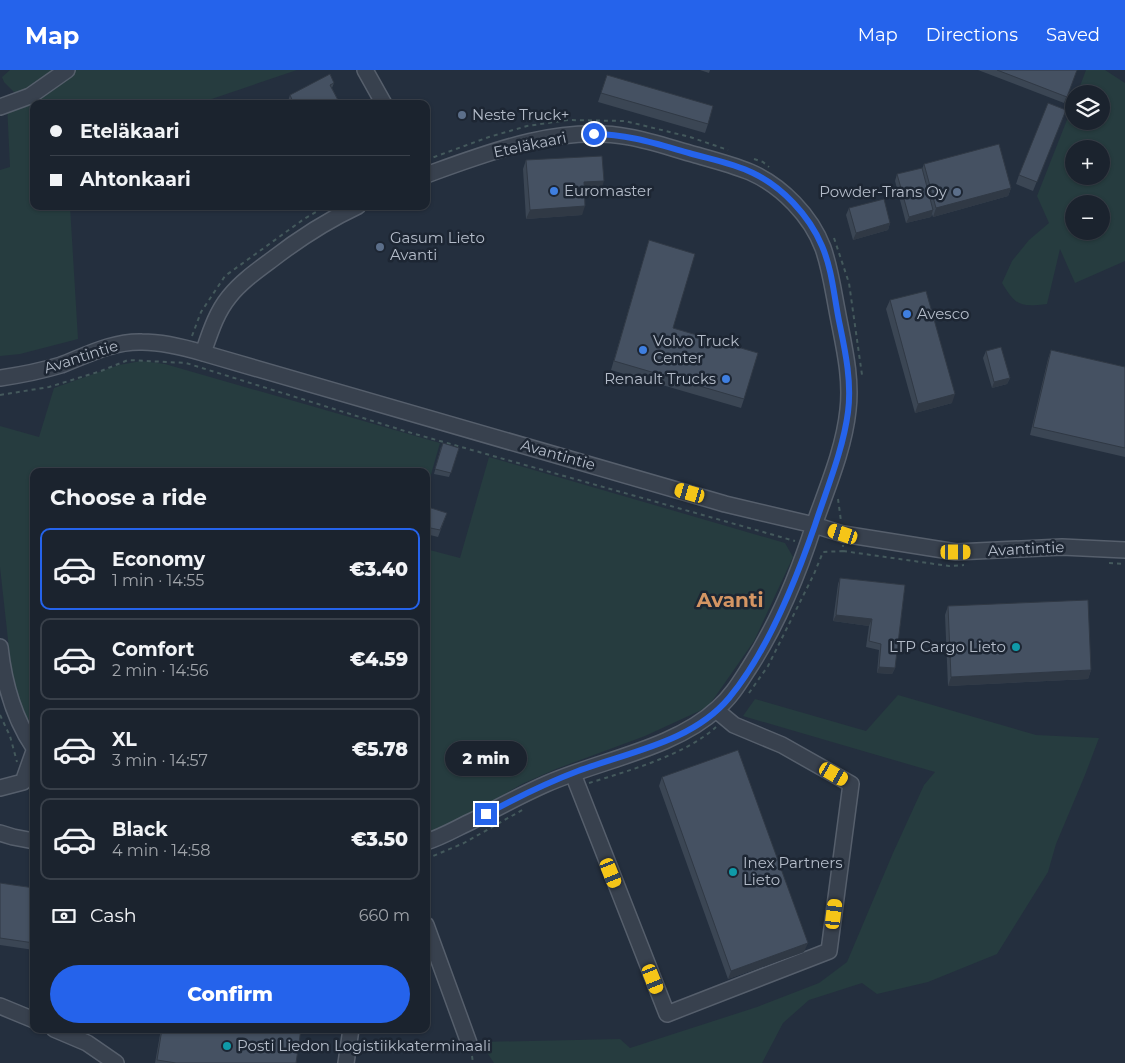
<!DOCTYPE html>
<meta charset="utf-8">
<style>
body{margin:0;font-family:Montserrat,sans-serif;background:#242b36;color:#f1f3f6;height:100vh;display:flex;flex-direction:column;font-size:19px;white-space:nowrap}
*{box-sizing:border-box;margin:0}
p{font-size:16px;color:#a0a4aa}
.icon{flex:none;width:28px;height:28px;fill:none;stroke:currentColor;stroke-width:2;stroke-linecap:round;stroke-linejoin:round}
.map{position:relative;flex:1;overflow:hidden}
.side{position:absolute;left:30px;top:398px;width:400px;height:565px;display:flex;flex-direction:column;background:#1b232e;border-radius:10px;box-shadow:0 1px 4px #0004,0 0 0 1px #39404a}
.side>*{flex:none}
.guide{position:absolute;left:30px;top:30px;width:400px;height:110px;border-radius:10px;box-shadow:0 1px 4px #0004,0 0 0 1px #39404a;display:grid;align-content:center;height:110px;padding:0 20px;background:#1b232e}
.tools{position:absolute;left:1065px;top:15px;display:grid;gap:10px}
.tools a{display:grid;place-items:center;width:45px;height:45px;border-radius:50%;background:#1b232e;box-shadow:0 1px 4px #0004,0 0 0 1px #39404a;font-size:25px}
.end{position:absolute;width:22px;height:22px;margin:-11px;border:6px solid #2563eb;background:#fff;box-shadow:0 0 0 2px #fff}
.from{border-radius:50%}
.bubble{position:absolute;height:35px;border-radius:18px;background:#1b232e;box-shadow:0 1px 4px #0004,0 0 0 1px #39404a;font-size:16px;font-weight:800;line-height:35px;text-align:center}
.car{position:absolute;width:15px;height:30px;margin:-15px -8px;border-radius:6px;box-shadow:0 0 4px 1px #0007;background:linear-gradient(#f5c518 24%,#345 0 40%,#f5c518 0 76%,#345 0 86%,#f5c518 0)}
.guide b{display:flex;align-items:center;gap:18px;height:48px;font-size:19px}
.guide b+b{border-top:1px solid #39404a}
.guide i{width:12px;height:12px;background:#f1f3f6}
ul{padding:0;list-style:none}
li{display:flex;align-items:center;gap:15px;height:82px;margin:0 10px 8px;padding:0 10px;border:2px solid #39404a;border-radius:10px}
li div{flex:1}
li b{display:block;font-size:19px}
li em{font-style:normal;font-weight:800}
li.active{border-color:#2563eb}
li>.icon{width:45px;height:45px;stroke-width:1.5}
h2{padding:0 20px;font-size:22px;line-height:60px}
.pay{display:flex;align-items:center;gap:12px;height:55px;padding:0 20px;font-size:19px}
.pay p{margin-inline-start:auto}
.action{display:flex;gap:10px;margin-top:auto;padding:10px 20px}
.action a{flex:1;height:58px;border-radius:30px;background:#2563eb;color:#fff;font-size:20px;font-weight:800;line-height:58px;text-align:center}
header{display:flex;align-items:center;gap:30px;box-sizing:border-box;height:70px;padding:0 25px;background:#2563eb;color:#fff}
header strong{font-size:24px}
nav{display:flex;gap:28px;margin-inline-start:auto;font-size:18px}
.map>svg:first-child{display:block}
</style>
<header>
<strong>Map</strong>
<nav><a>Map</a><a>Directions</a><a>Saved</a></nav>
</header>
<div class="map">
<svg width="1125" height="993" viewBox="0 0 1125 993">
<rect width="100%" height="100%" fill="#242f3e"/>
<!-- green -->
<path fill="#263c3f" fill-rule="evenodd" d="M10,0h287l-100,34h-163v102h36l8,133 -58,15 -20,2v-186l10,-3 -3,-63 13,-6 -16,-16 -2,-5z
M1086,0h19l20,13v178l-50,22 -15,-34 -13,55c-27,3 -31,2 -45,-21l10,-22 17,-21 20,-17 -12,-27 37,-94v19h27v-27h-24zM1074,79h27v27h-27zM1074,134h27v27h-27z
M141,291l24,3 275,79 -14,49v-21h-392v260l-6,-9 -11,-26 -6,-29 -11,-100v-141l39,11 15,-49 65,-23z
M489,387l296,86 8,14 -39,84 -46,66 -63,29 -89,33 -34,15 -54,31 -42,18v-284l34,9z
M898,625l138,40 63,3 -14,37 -29,69 -8,28 -51,82 -69,28 -51,12 -15,-11 -53,17 -26,23 -21,40h-268l-14,-21 140,-3 10,9 127,-41 62,-24 28,-21 46,-109 31,-68 11,-13 -192,-56 12,-17 111,32z"/>
<g fill="none" stroke-linecap="round" stroke-linejoin="round">
<!-- minor casing -->
<g stroke="#565f6c" stroke-width="18">
<path id="minor" d="M365,0l19,34
M0,37l30,-11 37,-26
M426,105c63,-23 135,-51 203,-38 23,4 45,12 67,18 18,5 37,10 54,17 32,14 61,44 73,76 7,20 10,41 14,62 6,33 15,66 11,100 -4,39 -21,78 -34,115 -16,50 -37,100 -65,143 -9,14 -18,29 -31,40 -44,41 -118,52 -172,76 -25,11 -49,24 -74,37 -15,7 -30,16 -46,21
M203,283c7,-20 13,-40 26,-56 11,-14 26,-25 41,-36 27,-21 56,-40 88,-55
M0,308c21,-3 41,-7 61,-13 26,-10 52,-24 81,-23 21,0 41,5 61,11l522,151 89,21 29,9 113,18 106,-5 63,3
M0,577c4,37 13,70 34,101
M573,704l94,240 162,-63 22,-167 -69,-39 -48,-20 -18,-15
M0,718l23,-6 11,-31
M0,763l13,4 21,4
M426,855l43,118
M0,936l34,14
M54,959l33,14 29,20
M346,993l5,-34"/>
</g>
<!-- path -->
<path stroke="#44595c" stroke-width="2" stroke-dasharray="4 4" stroke-linecap="butt" d="M754,89l9,3 6,5
M426,90l63,-23 38,-11 41,-6 57,1 65,16 38,13
M834,168l15,45 13,92
M192,266l9,-24 24,-36 79,-57 22,-13
M0,325l49,-8 52,-16 27,-11 58,3 222,69 387,109
M838,429l3,22
M843,481l106,15 15,-1
M1109,493l16,1
M749,623l19,-27 46,-92 9,-22 20,-1v-6
M0,645l10,21 7,26
M589,713c39,-12 96,-28 127,-56
M426,789l38,-16 60,-34
M472,986l1,7"/>
<!-- minor -->
<use href="#minor" stroke="#38414e" stroke-width="15"/>
</g>
<!-- wall -->
<path fill="#3b4654" d="M700,0h10l-1,3z
M978,0h99l-13,33z
M607,5l101,49 -3,9 -107,-31z
M334,13l-2,5 8,16h-53l3,-9z
M1062,49l-29,72 -17,-7 3,-9z
M526,90l75,30 -17,1 -2,24 -56,4 -3,-50z
M924,94l87,24 -3,8 -75,21 -1,-3 -1,3 -25,6 -11,-42 2,-7 25,-5z
M849,138l41,15 -2,7 -35,10 -7,-25z
M649,170l24,88 71,71 -3,9 -130,-38z
M890,230l62,103 -37,10 -29,-104z
M1051,280l74,17v90l-95,-22 18,-76z
M986,281l24,27 -3,6 -15,4 -9,-30z
M441,377l18,1 -10,29 -15,-3z
M426,442l21,1 -9,24 -12,-3z
M840,508l65,7 -10,83 -3,6 -15,-1 2,-23 -13,-3 3,-21 -36,-5 5,-37z
M948,536l143,64 -3,9 -140,7 -3,-71z
M662,707l142,175 -76,27 -69,-193z
M0,813l34,5v62l-34,-5z
M161,959h140l-5,34h-141z"/>
<!-- shaded-wall -->
<path fill="#303945" d="M604,111l-3,9 -20,1 3,-9z
M1011,118l-3,8 -75,21 3,-9z
M585,136l-3,9 -56,4 4,-9z
M933,140l-2,7 -25,6 3,-6z
M890,153l-2,7 -35,10 3,-7z
M1010,308l-3,6 -15,4 2,-6z
M955,324l-3,9 -37,10 3,-9z
M836,545l36,4 -3,7 -36,-5z
M879,597l16,1 -3,6 -15,-1z
M1091,600l-3,9 -140,7 3,-9z
M808,873l-4,9 -76,27 3,-8z"/>
<!-- building -->
<path fill="#455162" stroke="#303945" d="M997,0h80l-10,27z
M330,4l4,9 -4,2 10,19h-46l-4,-9z
M607,5l106,31 -5,18 -107,-31z
M1048,33l18,7 -29,72 -18,-7z
M999,74l12,44 -75,20 -12,-44z
M602,86l2,25 -20,1 1,24 -55,4 -4,-50z
M922,98l11,42 -24,7 -12,-43z
M884,129l6,24 -34,10 -7,-25z
M649,170l46,14 -22,74 85,25 -14,46 -130,-38z
M926,221l29,103 -37,10 -28,-104z
M1001,277l9,31 -16,4 -8,-31z
M1051,280l74,17v81l-92,-21z
M443,373l16,5 -8,25 -16,-4z
M428,437l19,6 -7,17 -14,-3v-15z
M840,508l65,7 -10,83 -16,-1 2,-23 -12,-3 3,-22 -36,-4z
M1088,530l3,70 -140,7 -3,-71z
M738,680l70,193 -77,28 -69,-194z
M0,813l34,5v55l-34,-5z
M162,959h139l-5,34h-120l-19,-3z"/>
<g fill="none" stroke-linecap="round" stroke-linejoin="round">
<!-- route -->
<path stroke="#2563eb" stroke-width="6" d="M486,744c30,-16 60,-31 92,-43 51,-19 114,-29 151,-73 37,-44 67,-118 86,-173 12,-37 28,-75 33,-113 4,-31 -3,-62 -9,-91 -5,-25 -7,-52 -17,-75 -13,-31 -40,-59 -69,-73 -20,-10 -43,-14 -64,-20 -32,-9 -62,-19 -95,-19"/>
</g>
<!-- markers -->
<g fill="#5c6f8a" stroke="#1d2633" stroke-width="2">
<circle cx="462" cy="45" r="5"/>
<circle cx="957" cy="122" r="5"/>
<circle cx="380" cy="177" r="5"/>
</g>
<g fill="#3f7fe0" stroke="#1d2633" stroke-width="2">
<circle cx="554" cy="121" r="5"/>
<circle cx="907" cy="244" r="5"/>
<circle cx="643" cy="280" r="5"/>
<circle cx="726" cy="309" r="5"/>
</g>
<g fill="#0f9aa8" stroke="#1d2633" stroke-width="2">
<circle cx="1016" cy="577" r="5"/>
<circle cx="733" cy="802" r="5"/>
<circle cx="227" cy="976" r="5"/>
</g>
<g text-anchor="middle" stroke-width="5" stroke-linejoin="round" paint-order="stroke">
<!-- poi labels -->
<g font-size="15" fill="#b4bcc9" stroke="#1d2633" text-anchor="start">
<text x="472" y="50">Neste Truck+</text>
<text x="564" y="126">Euromaster</text>
<text x="947" y="127" text-anchor="end">Powder-Trans Oy</text>
<text x="390" y="173">Gasum Lieto<tspan x="390" dy="17">Avanti</tspan></text>
<text x="917" y="249">Avesco</text>
<text x="653" y="276">Volvo Truck<tspan x="653" dy="17">Center</tspan></text>
<text x="716" y="314" text-anchor="end">Renault Trucks</text>
<text x="1006" y="582" text-anchor="end">LTP Cargo Lieto</text>
<text x="743" y="798">Inex Partners<tspan x="743" dy="17">Lieto</tspan></text>
<text x="237" y="981">Posti Liedon Logistiikkaterminaali</text>
</g>
<!-- street labels -->
<g font-size="15" fill="#b4bcc9" stroke="#1d2633">
<text transform="translate(530 75) rotate(-12)" y="5">Eteläkaari</text>
<text transform="translate(81 287) rotate(-18)" y="5">Avantintie</text>
<text transform="translate(558 385) rotate(16)" y="5">Avantintie</text>
<text transform="translate(1026 479) rotate(-3)" y="5">Avantintie</text>
</g>
<!-- district labels -->
<g font-size="20" font-weight="bold" fill="#d59563" stroke="#1d2633">
<text x="730" y="537">Avanti</text>
</g>
</g>
</svg>
<div class="tools">
<a><svg class="icon" aria-label="layers" viewBox="0 0 24 24"><path d="M12 4l9 5-9 5-9-5zM3 14l9 5 9-5"/></svg></a>
<a>+</a>
<a>−</a>
</div>
<i class="end from" style="left:594px;top:64px"></i>
<i class="end" style="left:486px;top:744px"></i>
<div class="bubble" style="left:445px;top:671px;width:82px">2 min</div>
<i class="car" style="left:690px;top:423px;rotate:286deg"></i>
<i class="car" style="left:843px;top:464px;rotate:288deg"></i>
<i class="car" style="left:956px;top:482px;rotate:90deg"></i>
<i class="car" style="left:834px;top:704px;rotate:120deg"></i>
<i class="car" style="left:611px;top:803px;rotate:158deg"></i>
<i class="car" style="left:834px;top:844px;rotate:7deg"></i>
<i class="car" style="left:653px;top:909px;rotate:158deg"></i>
<div class="guide">
<b><i class="from"></i>Eteläkaari</b>
<b><i></i>Ahtonkaari</b>
</div>
<section class="side">
<h2>Choose a ride</h2>
<ul>
<li class="active"><svg class="icon" aria-label="car" viewBox="0 0 24 24"><path d="M5 17H2v-5l4-1 3-4h7l3 4 3 1v5h-3M9 17h6M6 11h13"/><circle cx="7" cy="17" r="2"/><circle cx="17" cy="17" r="2"/></svg><div><b>Economy</b><p>1 min · 14:55</p></div><em>€3.40</em></li>
<li><svg class="icon" aria-label="car" viewBox="0 0 24 24"><path d="M5 17H2v-5l4-1 3-4h7l3 4 3 1v5h-3M9 17h6M6 11h13"/><circle cx="7" cy="17" r="2"/><circle cx="17" cy="17" r="2"/></svg><div><b>Comfort</b><p>2 min · 14:56</p></div><em>€4.59</em></li>
<li><svg class="icon" aria-label="car" viewBox="0 0 24 24"><path d="M5 17H2v-5l4-1 3-4h7l3 4 3 1v5h-3M9 17h6M6 11h13"/><circle cx="7" cy="17" r="2"/><circle cx="17" cy="17" r="2"/></svg><div><b>XL</b><p>3 min · 14:57</p></div><em>€5.78</em></li>
<li><svg class="icon" aria-label="car" viewBox="0 0 24 24"><path d="M5 17H2v-5l4-1 3-4h7l3 4 3 1v5h-3M9 17h6M6 11h13"/><circle cx="7" cy="17" r="2"/><circle cx="17" cy="17" r="2"/></svg><div><b>Black</b><p>4 min · 14:58</p></div><em>€3.50</em></li>
</ul>
<div class="pay"><svg class="icon" aria-label="cash" viewBox="0 0 24 24"><path d="M3 7h18v10H3z"/><circle cx="12" cy="12" r="2"/></svg>Cash<p>660 m</p></div>
<div class="action"><a>Confirm</a></div>
</section>
</div>
